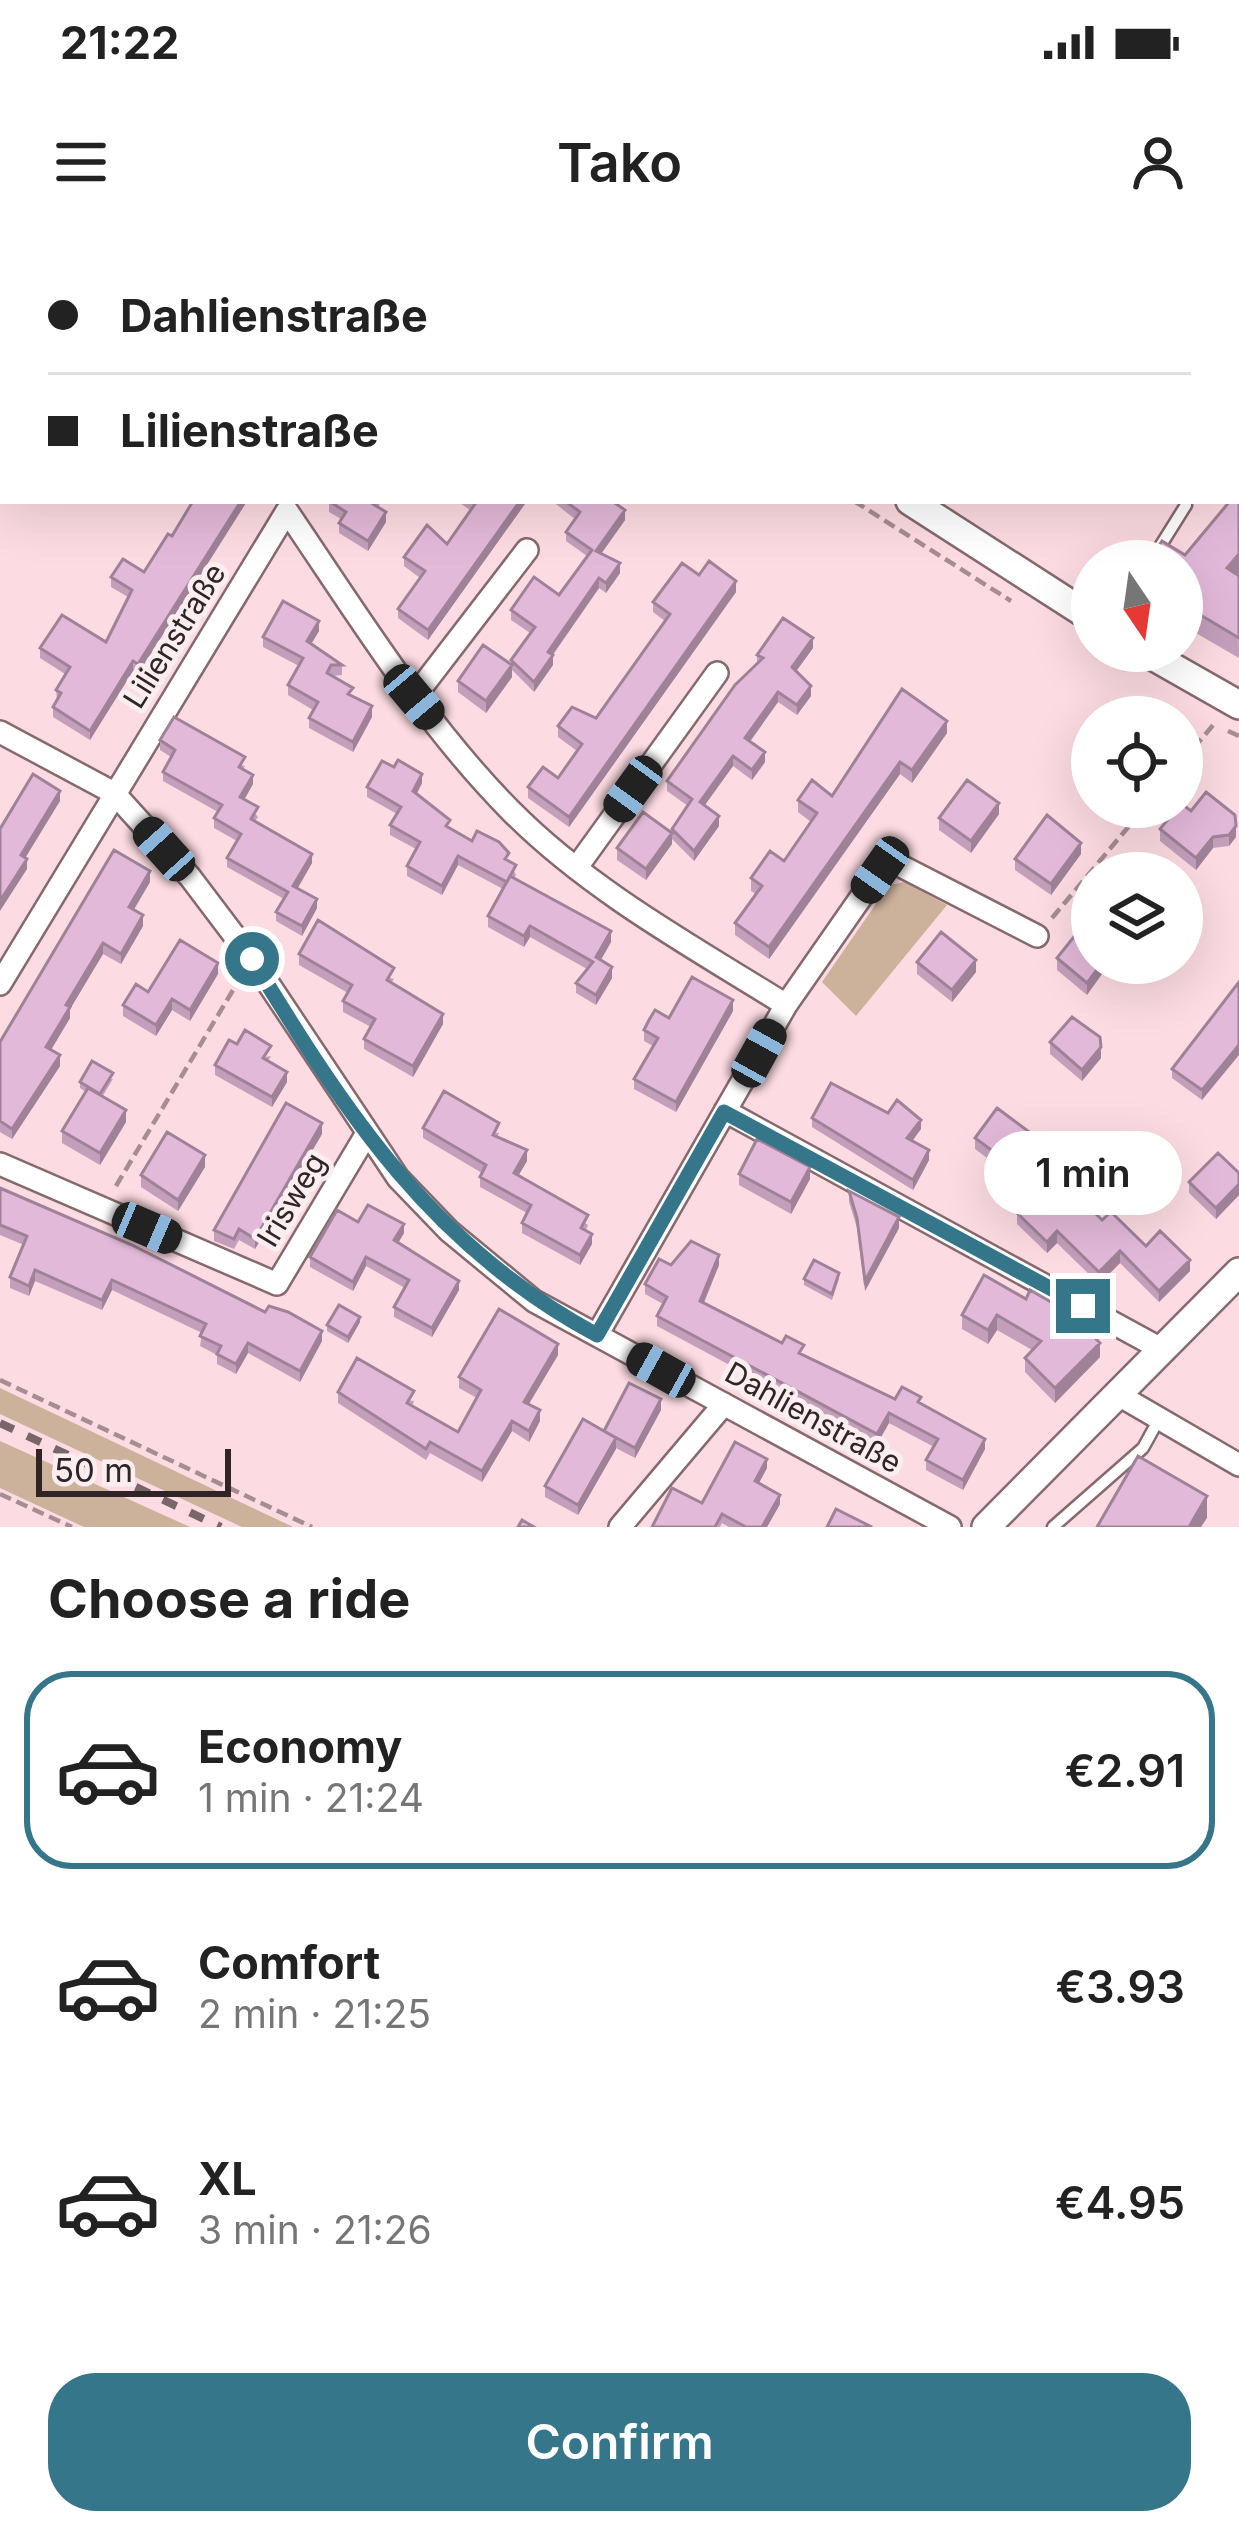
<!DOCTYPE html>
<meta charset="utf-8">
<style>
body{margin:0;font-family:Inter,sans-serif;background:#f6f6f6;color:#222;height:100vh;display:flex;flex-direction:column;font-size:45px;white-space:nowrap}
*{box-sizing:border-box;margin:0}
p{font-size:39px;color:#767676}
.icon{flex:none;width:66px;height:66px;fill:none;stroke:currentColor;stroke-width:2;stroke-linecap:round;stroke-linejoin:round}
.map{position:relative;height:1287px;overflow:hidden}
.sheet{display:flex;flex-direction:column;background:#fff;flex:1}
.sheet>*{flex:none}
.guide{position:absolute;left:0px;top:0px;width:1239px;height:264px;box-shadow:0 12px 48px #0002;display:grid;align-content:center;height:264px;padding:0 48px;background:#fff}
.needle{width:78px;rotate:167deg}
.tools{position:absolute;left:1071px;top:300px;display:grid;gap:24px}
.tools a{display:grid;place-items:center;width:132px;height:132px;border-radius:50%;background:#fff;box-shadow:0 12px 48px #0002;font-size:60px}
.scale{position:absolute;left:36px;bottom:30px;width:195px;box-sizing:border-box;padding-left:12px;border:6px solid #302427;border-top:0;font-size:33px;line-height:42px;white-space:nowrap;color:#302427;-webkit-text-stroke:9px #fbeef1;paint-order:stroke}
.end{position:absolute;width:54px;height:54px;margin:-27px;border:15px solid #36768a;background:#fff;box-shadow:0 0 0 6px #fff}
.from{border-radius:50%}
.bubble{position:absolute;height:84px;border-radius:42px;background:#fff;box-shadow:0 12px 48px #0002;font-size:39px;font-weight:600;line-height:84px;text-align:center}
.car{position:absolute;width:36px;height:72px;margin:-36px -18px;border-radius:15px;box-shadow:0 0 9px 3px #0007;background:linear-gradient(#222 24%,#8ab4d8 0 40%,#222 0 76%,#8ab4d8 0 86%,#222 0)}
.guide b{display:flex;align-items:center;gap:42px;height:114px;font-size:45px}
.guide b+b{border-top:3px solid #e0e0e0}
.guide i{width:30px;height:30px;background:#222}
ul{padding:0;list-style:none}
li{display:flex;align-items:center;gap:36px;height:198px;margin:0 24px 18px;padding:0 24px;border:6px solid transparent;border-radius:48px}
li div{flex:1}
li b{display:block;font-size:45px}
li em{font-style:normal;font-weight:600}
li.current{border-color:#36768a}
li>.icon{width:108px;height:108px;stroke-width:1.5}
h2{padding:0 48px;font-size:54px;line-height:144px}
.cta{display:flex;gap:24px;margin-top:auto;padding:24px 48px}
.cta a{flex:1;height:138px;border-radius:48px;background:#36768a;color:#fff;font-size:48px;font-weight:600;line-height:138px;text-align:center}
.status{display:flex;justify-content:space-between;align-items:center;height:84px;padding:0 60px;background:#fff;direction:ltr}
.status svg{height:33px;fill:currentColor}
header{display:flex;justify-content:space-between;align-items:center;height:156px;padding:0 48px;background:#fff;font-size:54px;font-weight:600}
.map>svg:first-child{display:block}
</style>
<div class="status"><b>21:22</b><svg viewBox="0 0 49 12"><path d="M0 12V9h3v3zM5 12V6h3v6zM10 12V3h3v9zM15 12V0h3v12zM26 1h20v11H26zM47 4h2v5h-2z"/></svg></div>
<header><svg class="icon" aria-label="menu" viewBox="0 0 24 24"><path d="M4 6h16M4 12h16M4 18h16"/></svg>Tako<svg class="icon" aria-label="person" viewBox="0 0 24 24"><circle cx="12" cy="8" r="4"/><path d="M4 21q1-7 8-7t8 7"/></svg></header>
<div class="map">
<svg width="1239" height="1287" viewBox="0 0 1239 1287">
<rect width="100%" height="100%" fill="#fcdbe2"/>
<!-- green -->
<path fill="#ccb19b" d="M905,642l42,23 -91,111 -34,-34 67,-97z
M0,1148l293,139h-51l-242,-113z
M0,1201l190,86h-106l-84,-39z"/>
<g fill="none" stroke-linecap="round" stroke-linejoin="round">
<!-- service casing -->
<g stroke="#85696f" stroke-width="15">
<path id="service" d="M1151,321l35,-56
M1053,1287l90,-79 16,-29"/>
</g>
<!-- minor casing -->
<g stroke="#85696f" stroke-width="26">
<path id="minor" d="M624,3l2,-3
M414,457l113,-147
M0,492l114,61 76,84 62,82 146,219 51,53 85,70 416,226
M577,627l140,-194
M0,744l287,-473c70,103 136,211 224,300 78,79 182,136 275,194
M725,871l436,238
M0,924l277,120 89,-149
M597,1095l189,-330 94,-135 15,-7 142,73
M1117,1154l122,71
M620,1287l104,-123"/>
</g>
<!-- tertiary casing -->
<g stroke="#85696f" stroke-width="32">
<path id="tertiary" d="M494,0l5,3
M910,261l182,117
M1144,411l95,54
M986,1287l253,-255"/>
</g>
<!-- path -->
<path stroke="#a58d92" stroke-width="4.5" stroke-dasharray="12 6" stroke-linecap="butt" d="M439,0l5,3
M854,261l157,100
M1094,411l31,19
M1228,491l11,5
M1182,522l32,-38
M1052,678l93,-111
M116,946l123,-206
M0,1140l312,147
M0,1254l72,33"/>
<!-- service -->
<use href="#service" stroke="#fff" stroke-width="10"/>
<!-- minor -->
<use href="#minor" stroke="#fff" stroke-width="21"/>
<!-- tertiary -->
<use href="#tertiary" stroke="#fff" stroke-width="27"/>
<!-- rail -->
<path stroke="#79666a" stroke-width="8" stroke-dasharray="15 15" stroke-linecap="butt" d="M0,1183l221,104"/>
</g>
<!-- wall -->
<path fill="#c39fbb" d="M1239,250l-1,85 1,83 -57,-33v-64l3,-6z
M246,261l-108,173 -5,-3 -43,69 -37,-23v-10l4,-7 -1,-10 9,-16 -25,-16v-10l66,-6 22,-45 -17,-10v-10l33,-5 28,-36z
M329,261h53l-4,6 8,15 -18,29 -29,-18v-10l2,-4 -12,-7z
M457,261h70l-99,139 -30,-22v-9l22,-31 -16,-12v-9l43,-13 23,-34z
M552,261h60l13,19 -24,34 19,19 -14,20 -7,-5 -46,67v10l-19,27 -22,-22v7l-26,36 -28,-21v-11l53,-16v-5l19,-27 -19,-13v-10l48,-15 28,-39 -21,-15v-9l9,-13z
M699,335l37,17 -167,235 -41,-29v-11l30,-9 19,-27 -19,-14v-11l38,-8 69,-97 -12,-9v-10z
M319,391l-8,13 31,21v10l-10,1 40,41 -19,35 -44,-24v-10l4,-8 -25,-15v-10l11,-19 -36,-19v-10z
M813,408l-17,23 15,25 -14,19 -19,-13 -28,40 15,20 -13,18 -19,-14 -29,39 15,21 -25,35 -22,-22v5l-26,36 -29,-20v-12l55,-15v-4l16,-23 -21,-15v-10l90,-117v-9z
M947,493l-35,50 -12,-9 -131,185 -34,-24v-12l21,-29 -5,-3v-13l33,-17 27,-39 -13,-10v-12l34,-4z
M160,500l85,26 -2,3 10,15 -9,16 14,17 -3,4 57,42 -14,25 19,20 -15,28 -26,-15v-9l8,-13 -57,-32v-9l10,-17 -23,-13v-10l4,-6 -55,-31v-9l8,-15 -11,-7z
M422,543l-5,11 33,35 59,32 7,14 -2,3 97,64 -10,18 11,18 -16,27 -20,-12v-10l11,-14 -57,-32 -6,10 -36,-20v-11l15,-27 -45,-24 -16,30 -35,-19v-10l9,-17 -26,-14v-10l7,-11 -30,-17v-10z
M1191,571l45,26 -7,9 -16,2 -17,22 -36,-29v-12z
M999,574l-28,39 -32,-23v-12z
M1081,614l-30,41 -36,-25v-11z
M150,642l-16,28 9,16 -22,38 -18,-10 -33,55v9l-19,32 9,16 -48,73 -12,-7v-90z
M1092,674l-5,81 -30,-25v-12z
M299,714l95,25 -3,4 52,41 -30,53 -49,-28v-10l7,-12 -28,-15v-11l5,-8 -49,-28z
M917,722l59,10 -24,30 -35,-28z
M218,734l-28,47 -18,-11 -16,26 -33,-20v-11l25,-13z
M1239,742l-37,118 -30,-22v-9z
M733,771l-57,101 -42,-23v-10l19,-33 -9,-5v-11l25,-12z
M1050,802l51,16 -19,23 -32,-27z
M271,816l-3,5 19,21 -15,25 -57,-32v-10z
M113,839l-11,18 24,25 -26,43 -38,-22v-12l24,-39 -6,-4v-6z
M812,878l109,11 -9,12 17,19 -16,30 -101,-63z
M423,888l76,5 -2,4 30,24 -9,15 70,49 -2,5 6,14 -12,21 -58,-32v-10l5,-10 -47,-26v-10l2,-4 -59,-35z
M322,894l-67,115 -16,-9 -5,9 -20,-8v-11z
M975,898l57,7 -22,30 -35,-26z
M205,927l-27,44 -37,-24v-12z
M1239,933v22l-23,24 -27,-26v-11z
M739,934l71,5 -19,35 -52,-29z
M0,948l322,153 -22,41 -52,-29 -12,21 -19,-10v-9l-17,-9 2,-13 -90,-43 -10,20 -67,-29 -6,15 -19,-8v-11l14,-32 -24,-10z
M849,951l50,37 -34,63 -8,-63 -8,-26z
M1017,973l85,7 88,51 -31,31 -39,-39 -21,21 -42,-41 -10,10 -30,-29z
M358,982l46,11 -6,10 61,47 -27,47 -38,-20v-10l11,-19 -39,-22 -13,25 -43,-24v-10z
M671,1025h48l-15,38 100,52 91,44 26,5 64,45 -22,41 -37,-20v-10l8,-13 -45,-24 -12,21 -220,-118v-10l6,-12 -18,-10v-10z
M984,1035l116,82 -45,46 -30,-31v-14l7,-8 -35,-20 -9,14 -26,-15v-14z
M804,1039h35l-7,21 -28,-15z
M360,1082l-12,21 -21,-12v-6z
M558,1115l-29,49 11,17 -11,21 -17,-11 -30,51 -52,-29 -4,7 -88,-57v-11l76,9 -2,5 46,26 19,-34 -18,-10v-11z
M661,1170l-26,48 -19,-10 -38,67 -33,-18v-11z
M767,1228l-8,15 21,21 -13,23h-38l-7,-4 -2,4h-68l50,-24z"/>
<!-- shaded-wall -->
<path fill="#9f8298" d="M241,261h5v2l-108,171v-10z
M520,261h7l-99,139v-10z
M625,270v10l-29,41v-10z
M386,272v10l-18,29v-10z
M1239,314v20l-12,15v-21z
M620,323v10l-14,20v-10z
M599,338v10l-51,73v-9z
M736,341v11l-167,235v-10z
M319,381v10l-12,20v-10z
M813,398v10l-21,29v-10z
M553,415v10l-19,27v-10z
M133,421v10l-43,69v-9z
M512,425v12l-26,36v-12z
M811,446v10l-14,19v-10z
M778,452v10l-33,46v-10z
M372,466v11l-19,35v-10z
M947,481v12l-35,50v-13z
M765,512v10l-13,18v-10z
M733,516v10l-33,46v-10z
M900,522v12l-131,185v-12z
M422,534v9l-9,17v-9z
M253,535v9l-13,23v-10z
M60,551v10l-39,64v-10z
M999,563v11l-28,39v-12z
M719,576v10l-25,35v-10z
M1236,586v11l-7,9v-11z
M672,593v11l-26,36v-11z
M1213,597v11l-17,22v-12z
M1081,603v11l-30,41v-11z
M312,614v9l-19,33v-10z
M458,616v9l-16,30v-9z
M27,619v10l-27,42v-10z
M150,631v11l-21,35v-10z
M317,659v9l-15,28v-10z
M143,675v11l-22,38v-10z
M530,686v11l-6,10v-11z
M611,691v11l-15,26v-11z
M103,703v11l-33,55v9l-24,40v-11l20,-42z
M976,720v12l-24,30v-12z
M218,723v11l-28,47v-11z
M1102,723h8l-23,32v-12z
M612,727v11l-16,27v-10z
M172,759v11l-16,26v-11z
M733,760v11l-57,101v-10z
M443,774v10l-30,53v-11z
M1239,805v10l-37,45v-10z
M1101,807v11l-19,23v-11z
M60,815v11l-48,73v-10z
M287,832v10l-15,25v-10z
M126,870v12l-26,43v-12z
M921,880v9l-14,19v-10z
M322,883v11l-67,115v-10z
M1032,894v11l-22,30v-11z
M527,910v11l-13,22v-10z
M929,910v10l-16,30v-10z
M205,915v12l-27,44v-11z
M810,927v12l-19,35v-12z
M1239,944v11l-23,24v-11z
M899,977v11l-34,63v-10z
M404,984v9l-10,17v-10z
M1057,991v12l-10,10v-11z
M592,994v10l-12,21v-10z
M1120,1011v12l-21,21v-12z
M719,1015v10l-19,46v-10z
M366,1017v9l-13,25v-9z
M1190,1020v11l-31,31v-11z
M35,1030v11l-6,15v-10z
M112,1040v10l-10,20v-10z
M459,1041v9l-27,47v-9z
M997,1075v15l-9,14v-14z
M360,1077v5l-12,21v-6z
M322,1091v10l-22,41v-11z
M248,1103v10l-12,21v-10z
M1100,1103v14l-45,46v-15z
M558,1104v11l-34,57v-10z
M661,1159v11l-26,48v-10z
M540,1170v11l-11,21v-11z
M889,1173v10l-12,21v-10z
M512,1181v10l-30,51v-11z
M616,1198v11l-38,66v-10z
M985,1199v10l-22,41v-10z
M767,1219v9l-12,22v-9z
M780,1255v9l-13,23h-5z
M1207,1256v22l-6,9h-12z"/>
<!-- building -->
<path fill="#e3b9d9" stroke="#9f8298" stroke-width="3" d="M1239,250v64l-12,14 12,8v62l-57,-34v-43h-33l13,-20 23,14 45,-54h6v-7z
M193,261h48l-103,163 -5,-3 -43,70 -37,-24 8,-14 -5,-3 14,-23 -30,-19 22,-33 44,27 26,-52 -21,-13 12,-18 21,13 24,-38 4,2z
M329,261h46l-2,3 13,8 -18,29 -29,-18 7,-11z
M471,261h49l-92,129 -30,-21 27,-38 -21,-14 23,-32 20,19 28,-40z
M565,261h47l13,9 -29,41 24,12 -14,20 -7,-5 -51,74 5,3 -19,27 -23,-22 24,-33 -24,-17 23,-33 25,18 33,-45 -26,-18 14,-20z
M709,321l27,20 -167,236 -41,-30 15,-20 15,11 24,-34 -24,-18 14,-19 24,11 74,-104 -17,-12 29,-39 17,12z
M283,361l36,20 -12,20 35,24h-11l-4,8 26,15 -5,6 24,12 -19,36 -44,-24 9,-16 -30,-17 15,-27 -40,-21z
M783,378l30,20 -21,29 19,19 -14,19 -19,-13 -33,46 20,14 -13,18 -19,-14 -33,46 19,14 -25,35 -22,-22 20,-30 -25,-18 68,-96 28,-27 -6,-3z
M483,405l29,20 -26,36 -28,-20z
M902,449l45,32 -35,49 -12,-8 -131,185 -34,-24 27,-37 -11,-8 19,-27 14,10 33,-48 -19,-13 14,-20 20,16z
M174,477l71,40 -6,10 14,8 -13,22 18,10 -7,12 61,35 -19,32 24,13 -15,27 -26,-14 12,-20 -61,-34 14,-24 -27,-16 8,-13 -59,-33 12,-22 -15,-10z
M398,520l24,14 -9,17 37,29 -4,6 26,15 5,-10 22,11 10,11 -4,6 11,6 -9,17 -49,-26 -16,30 -35,-20 13,-24 -30,-17 11,-18 -34,-20 15,-26 12,6z
M33,534l27,17 -39,64 6,4 -27,42v-72z
M967,540l32,23 -28,38 -32,-23z
M1206,552l29,23 1,11 -7,9 -16,2 -17,21 -36,-29 18,-22h4v-3l9,7z
M643,572l29,21 -26,36 -29,-21z
M1047,575l34,28 -30,41 -36,-25z
M114,610l36,21 -21,36 14,8 -22,39 -18,-11 -37,62 4,2 -24,40 14,8 -48,74 -12,-8v-79z
M1135,620l16,13h-26z
M510,636l101,55 -15,26 16,10 -16,28 -20,-12 17,-21 -63,-36 -6,10 -36,-20z
M1092,674v49h10l-15,20 -30,-25z
M318,680l76,48 -7,12 56,34 -30,52 -49,-27 11,-20 -32,-18 9,-16 -53,-31z
M941,692l35,28 -24,30 -35,-28z
M180,700l38,23 -28,47 -18,-11 -16,26 -33,-20 13,-21 12,8z
M692,737l41,23 -57,102 -42,-23 24,-41 -14,-8 5,-10 6,-10 14,8z
M1239,742v63l-37,45 -30,-21z
M1072,777l28,20 1,10 -19,23 -32,-28z
M245,790l26,16 -8,12 24,14 -15,25 -57,-32 14,-25 8,4z
M92,821l21,12 -13,21 -20,-12z
M831,843l57,30 9,-13 24,20 -14,18 22,12 -16,30 -101,-62z
M88,848l38,22 -26,43 -38,-22z
M444,851l55,32 -6,12 34,15 -13,23 74,42 -7,13 11,6 -12,21 -58,-32 9,-18 -51,-28 6,-12 -63,-37z
M286,863l36,20 -67,116 -16,-10 -5,10 -20,-9z
M997,868l35,26 -22,30 -35,-26z
M167,892l38,23 -27,45 -37,-25z
M757,899l53,28 -19,35 -52,-28z
M1218,913l21,20v11l-23,24 -27,-26z
M1056,934l46,46 9,-8 35,34 14,-15 30,29 -31,31 -39,-40 -21,21 -42,-41 -10,11 -30,-29z
M0,948l132,57 133,67 4,-6 19,6 34,19 -22,40 -52,-28 -12,21 -19,-10 4,-8 -21,-10 6,-12 -94,-44 -10,20 -67,-30 -6,16 -19,-9 17,-41 -27,-11z
M849,951l50,26 -34,64 -8,-63z
M368,965l36,19 -10,16 65,41 -27,47 -38,-21 15,-27 -43,-23 -13,25 -43,-25 27,-47 21,12z
M691,1001l28,14 -19,46 82,42 4,-7 18,9 -5,8 96,46 7,-12 19,10 -3,5 67,37 -22,41 -37,-20 12,-21 -49,-26 -12,21 -220,-118 10,-19 -22,-13 14,-25 12,6z
M814,1020l25,13 -7,21 -28,-15z
M984,1035l42,24 4,-9 40,23 30,30 -45,45 -30,-30 16,-17 -44,-26 -9,15 -26,-15z
M339,1065l21,12 -12,20 -21,-12z
M499,1069l59,35 -34,58 16,8 -11,21 -17,-10 -30,50 -52,-29 -4,7 -88,-57 19,-34 57,33 -7,12 51,29 23,-42 -22,-13z
M629,1143l32,16 -26,49 -31,-17z
M583,1179l33,19 -38,67 -33,-19z
M735,1202l32,17 -12,22 25,14 -18,32h-16l-24,-13 -7,13h-63l20,-39 30,15z
M1138,1216l69,40 -18,31h-92z
M836,1269l36,18h-45z
M522,1280l12,7h-16z"/>
<g fill="none" stroke-linecap="round" stroke-linejoin="round">
<!-- route -->
<path stroke="#36768a" stroke-width="15" d="M252,719c95,156 180,287 345,376l127,-223 359,194"/>
</g>
<g text-anchor="middle" stroke-width="10" stroke-linejoin="round" paint-order="stroke">
<!-- street labels -->
<g font-size="30" fill="#302427" stroke="#fbeef1">
<text transform="translate(175 396) rotate(-58)" y="10">Lilienstraße</text>
<text transform="translate(292 960) rotate(-59)" y="10">Irisweg</text>
<text transform="translate(813 1178) rotate(29)" y="10">Dahlienstraße</text>
</g>
</g>
</svg>
<div class="tools">
<a><svg class="needle" viewBox="-14 -14 28 28"><path d="M0-13l5 13h-10z" fill="#e53935"/><path d="M0 13l5-13h-10z" fill="#767676"/></svg></a>
<a><svg class="icon" aria-label="locate" viewBox="0 0 24 24"><circle cx="12" cy="12" r="6"/><path d="M12 2v4M12 18v4M2 12h4M18 12h4"/></svg></a>
<a><svg class="icon" aria-label="layers" viewBox="0 0 24 24"><path d="M12 4l9 5-9 5-9-5zM3 14l9 5 9-5"/></svg></a>
</div>
<div class="scale">50 m</div>
<i class="end from" style="left:252px;top:719px"></i>
<i class="end" style="left:1083px;top:1066px"></i>
<div class="bubble" style="left:984px;top:891px;width:198px">1 min</div>
<i class="car" style="left:414px;top:457px;rotate:140deg"></i>
<i class="car" style="left:633px;top:549px;rotate:216deg"></i>
<i class="car" style="left:164px;top:609px;rotate:318deg"></i>
<i class="car" style="left:880px;top:630px;rotate:215deg"></i>
<i class="car" style="left:759px;top:813px;rotate:29deg"></i>
<i class="car" style="left:147px;top:988px;rotate:113deg"></i>
<i class="car" style="left:661px;top:1130px;rotate:299deg"></i>
<div class="guide">
<b><i class="from"></i>Dahlienstraße</b>
<b><i></i>Lilienstraße</b>
</div>
</div>
<section class="sheet">
<h2>Choose a ride</h2>
<ul>
<li class="current"><svg class="icon" aria-label="car" viewBox="0 0 24 24"><path d="M5 17H2v-5l4-1 3-4h7l3 4 3 1v5h-3M9 17h6M6 11h13"/><circle cx="7" cy="17" r="2"/><circle cx="17" cy="17" r="2"/></svg><div><b>Economy</b><p>1 min · 21:24</p></div><em>€2.91</em></li>
<li><svg class="icon" aria-label="car" viewBox="0 0 24 24"><path d="M5 17H2v-5l4-1 3-4h7l3 4 3 1v5h-3M9 17h6M6 11h13"/><circle cx="7" cy="17" r="2"/><circle cx="17" cy="17" r="2"/></svg><div><b>Comfort</b><p>2 min · 21:25</p></div><em>€3.93</em></li>
<li><svg class="icon" aria-label="car" viewBox="0 0 24 24"><path d="M5 17H2v-5l4-1 3-4h7l3 4 3 1v5h-3M9 17h6M6 11h13"/><circle cx="7" cy="17" r="2"/><circle cx="17" cy="17" r="2"/></svg><div><b>XL</b><p>3 min · 21:26</p></div><em>€4.95</em></li>
</ul>
<div class="cta"><a>Confirm</a></div>
</section>
